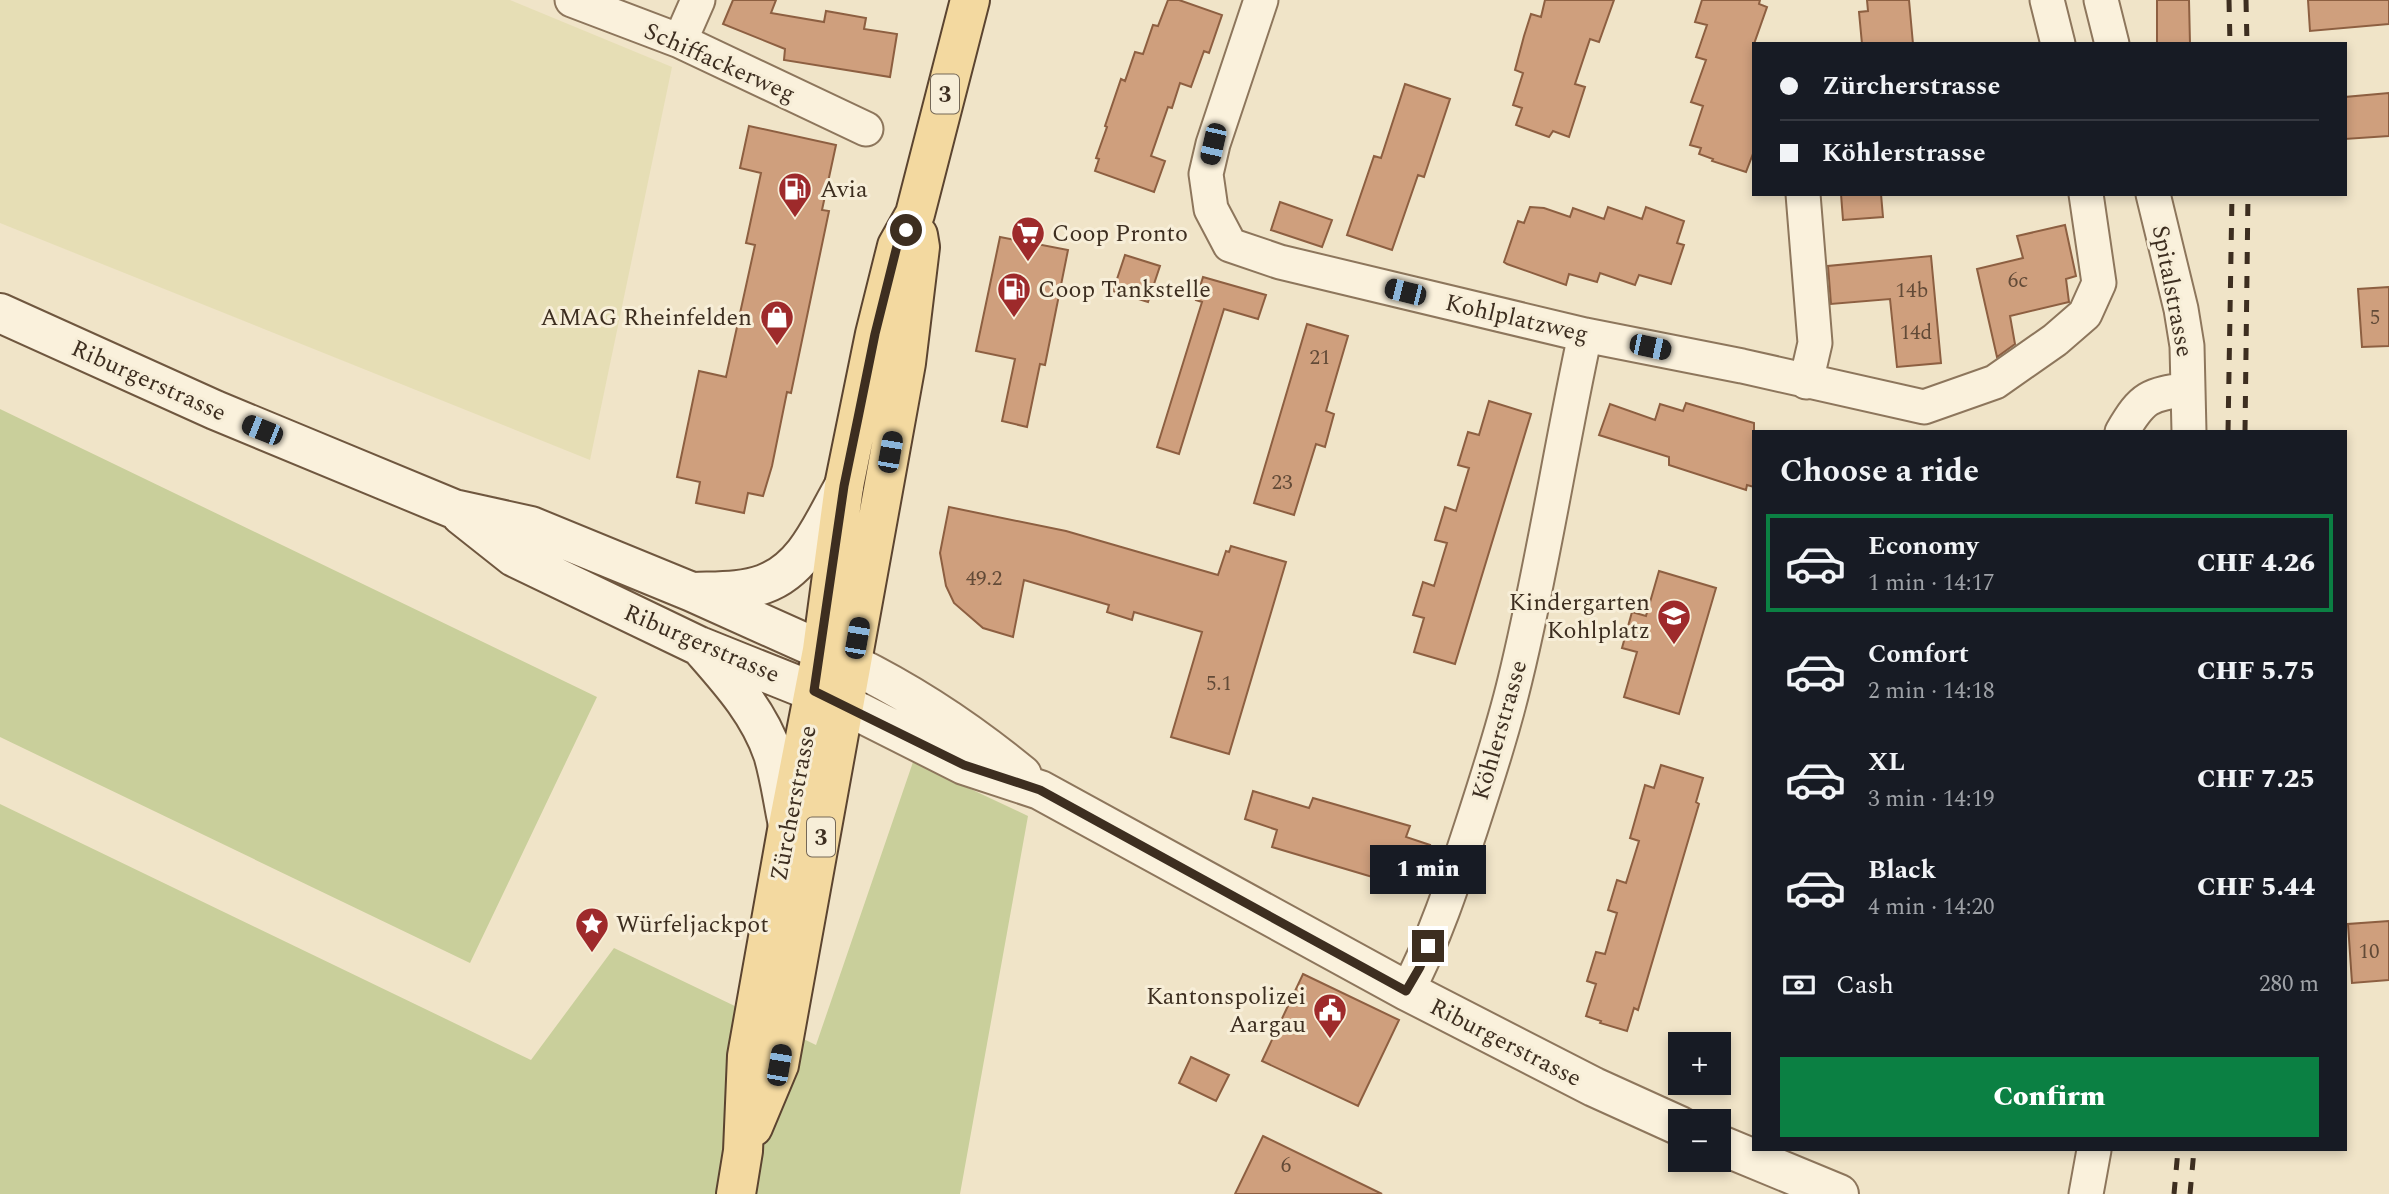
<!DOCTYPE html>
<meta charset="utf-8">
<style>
body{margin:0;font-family:Spectral,serif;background:#20242c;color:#f1f3f6;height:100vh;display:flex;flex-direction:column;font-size:26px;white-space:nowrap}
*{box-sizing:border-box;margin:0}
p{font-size:23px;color:#9ea1a6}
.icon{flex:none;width:38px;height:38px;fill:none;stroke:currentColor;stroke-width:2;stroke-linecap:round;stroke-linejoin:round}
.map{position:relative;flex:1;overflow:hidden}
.drawer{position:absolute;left:1752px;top:430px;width:595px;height:721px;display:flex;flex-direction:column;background:#171b24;border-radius:0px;box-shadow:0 4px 10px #0003}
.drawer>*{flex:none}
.guide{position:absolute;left:1752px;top:42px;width:595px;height:154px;border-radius:0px;box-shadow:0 4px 10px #0003;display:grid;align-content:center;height:154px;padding:0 28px;background:#171b24}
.fabs{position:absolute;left:1668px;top:1032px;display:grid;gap:14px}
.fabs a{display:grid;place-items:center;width:63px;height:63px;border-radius:0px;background:#171b24;box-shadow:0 4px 10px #0003;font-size:35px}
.end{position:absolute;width:32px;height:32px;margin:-16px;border:9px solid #3d2e20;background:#fff;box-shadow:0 0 0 4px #fff}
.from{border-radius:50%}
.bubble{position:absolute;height:49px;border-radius:0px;background:#171b24;box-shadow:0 4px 10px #0003;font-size:23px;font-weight:800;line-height:49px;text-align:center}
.car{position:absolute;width:21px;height:42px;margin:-21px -10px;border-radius:9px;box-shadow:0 0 5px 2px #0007;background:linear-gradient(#222 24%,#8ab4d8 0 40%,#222 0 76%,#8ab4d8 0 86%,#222 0)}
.guide b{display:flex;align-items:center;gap:24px;height:66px;font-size:26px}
.guide b+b{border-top:2px solid #363941}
.guide i{width:18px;height:18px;background:#f1f3f6}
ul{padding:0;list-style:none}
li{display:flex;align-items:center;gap:21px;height:98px;margin:0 14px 10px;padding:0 14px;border:4px solid transparent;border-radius:0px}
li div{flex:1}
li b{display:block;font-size:26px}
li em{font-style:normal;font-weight:800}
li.selected{border-color:#0b8043}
li>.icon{width:63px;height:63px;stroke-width:1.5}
h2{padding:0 28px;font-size:32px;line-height:84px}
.pay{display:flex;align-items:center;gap:18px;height:77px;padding:0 28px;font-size:26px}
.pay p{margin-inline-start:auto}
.primary-button{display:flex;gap:14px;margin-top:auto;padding:14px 28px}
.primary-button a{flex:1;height:80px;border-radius:0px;background:#0b8043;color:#fff;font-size:28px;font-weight:800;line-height:80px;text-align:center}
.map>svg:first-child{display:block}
</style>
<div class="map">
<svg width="2389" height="1194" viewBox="0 0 2389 1194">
<rect width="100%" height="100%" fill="#f0e4c8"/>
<!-- farmland -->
<path fill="#e6deb5" d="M0,0h510l162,67 -82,393 -590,-237z"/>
<!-- green -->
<path fill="#c9cf9b" d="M0,409l597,288 -127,266 -470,-226z
M913,762l115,54 -68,378h-960v-390l531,256 83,-112 202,97z"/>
<!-- building -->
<path fill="#cf9f7d" stroke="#8d5f41" stroke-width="2" d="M733,0h43l-5,13 53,9 2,-11 40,7 -2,11 33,5 -7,43 -106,-17 1,-11 -62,-25z
M1168,0h11l43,15 -13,38 -5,-2 -13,36 -11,-4 -8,25 -4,-1 -17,49 14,5 -11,31 -59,-21 4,-12 -3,-1 11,-31 -2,-1 16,-47 4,2 10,-29 8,2 10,-29 5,1z
M1545,0h69l-15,42 -9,-3 -15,45 10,3 -16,50 -16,-6 -4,6 -33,-12 6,-17 -9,-3 10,-32 -8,-3 9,-34 7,-22 10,3z
M1702,0h58l-1,4 8,3 -13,37v107l-8,21 -34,-11 1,-2 -14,-5 2,-6 -11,-3 13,-39 -12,-4 15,-42 -10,-3 11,-32 -12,-3z
M1867,0h42l4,44h-51l-3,-32 9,-1z
M2157,0h32l1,44h-33z
M2308,0h81v24l-79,7z
M1405,84l45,15 -26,78 -6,-2 -26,75 -45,-15 27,-79 7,2z
M2389,93v43l-44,3v-42z
M749,126l87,19 -14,65 7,1 -38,182 -4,-1 -15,74 -9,30 -15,-3 -4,20 -48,-10 4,-21 -23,-5 22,-106 27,6 29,-132 -9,-2 15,-70 -21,-5z
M1841,194h40l2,23 -40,3z
M1280,202l52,18 -10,27 -51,-17z
M1530,207l14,1 26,9 3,-9 31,11 4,-12 34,12 4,-12 38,14 -7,22 7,2 -13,39 -32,-9 -4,10 -35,-12 -3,9 -28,-8 -3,11 -59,-21 -3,-2 14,-41 6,2z
M2065,225l11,51 -10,3 3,23 -59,14 5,28 -18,13 -20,-88 46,-11 -6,-22z
M1000,237l68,13 -23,115 -5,-1 -13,63 -25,-6 13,-62 -39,-8z
M1125,255l35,11 -12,36 -35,-11z
M1931,256l10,107 -44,4 -7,-68 -59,5 -3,-38z
M1203,277l63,18 -8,24 -34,-10 -45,145 -22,-7 45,-145 -6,-2z
M2389,287v59l-27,1 -4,-58z
M1307,324l41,12 -22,75 8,3 -9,33 -9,-3 -22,71 -40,-12z
M1489,401l42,13 -76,250 -41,-12 10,-34 -11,-3 10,-33 11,4 13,-43 -12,-3 10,-33 11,4 13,-43 -11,-3 10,-33 11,3z
M1686,403l68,20v64l-7,-2 -1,5 -77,-25v-8l-70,-22 11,-31 45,16 5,-16 23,7z
M949,507l117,24 152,44 8,-24 3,1 2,-6 55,16 -57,192 -58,-17 31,-105 -68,-20 -2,8 -25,-8 2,-7 -85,-25 -11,57 -30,-9 -29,-25 -8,-17 -6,-33z
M1659,571l57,17 -37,126 -55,-17 13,-45 -15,-4 10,-36 14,4z
M1661,765l42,13 -7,24 3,2 -61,206 -4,-2 -7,23 -27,-8 1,-2 -15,-5 10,-32 -9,-3 9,-29 9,2 12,-41 -9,-3 9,-30 9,3 13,-42 -9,-3 15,-53 9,3z
M1253,791l56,17 4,-10 97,28 -4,11 24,8 -14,45 -144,-43 5,-17 -32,-11z
M2389,921v59l-37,3 -4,-59z
M1303,974l96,46 -41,86 -96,-45z
M1191,1057l38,18 -13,26 -37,-18z
M1263,1136l119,58h-147z"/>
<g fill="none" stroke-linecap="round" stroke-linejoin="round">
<!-- minor casing -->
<g stroke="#8d765c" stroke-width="37">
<path id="minor" d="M572,0l108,41 186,88
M1261,0l-48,144 -7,30 5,35 19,36 50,17 305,73 157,31 182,41 71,-25 60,-42 30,-26 14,-31 -13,-89
M2047,0l11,44
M2101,0l11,44
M680,41l18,-41
M1803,194l12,149 -9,39
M2153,194l28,115 6,37 2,86
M2122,432c21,-36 27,-37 66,-43
M1407,991c27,-50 46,-108 64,-163 16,-49 32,-98 44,-148 28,-114 45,-230 70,-345
M2086,1194l8,-44"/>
</g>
<!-- tertiary casing -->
<g stroke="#8d765c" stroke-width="42">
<path id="tertiary" d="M852,664c61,30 118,68 170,111
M845,705l119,60 76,25 367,201 187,96 86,39
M1718,1144l121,50"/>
</g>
<!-- secondary casing -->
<g stroke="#6f573f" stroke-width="42">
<path id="secondary" d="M0,313l215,97 239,99 77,17 161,66 158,71
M461,515l53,42 185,89 145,58
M694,592c22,-1 49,0 70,-8 42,-15 59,-62 80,-98
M703,650c28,32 56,63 70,104 7,23 10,48 15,71"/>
</g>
<!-- primary casing -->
<g stroke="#5b4430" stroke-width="42">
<path id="primary" d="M753,1127l26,-62 127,-702 14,-116 -2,-12
M736,1194l7,-43 4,-95 41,-231 34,-175 22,-164 31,-152 22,-88 18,-32 55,-214"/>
</g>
<!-- minor -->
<use href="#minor" stroke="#faf1dc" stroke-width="33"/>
<!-- tertiary -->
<use href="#tertiary" stroke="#faf1dc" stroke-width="38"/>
<!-- secondary -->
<use href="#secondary" stroke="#faf1dc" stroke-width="38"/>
<!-- primary -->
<use href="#primary" stroke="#f3d9a0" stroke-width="38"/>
<!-- rail -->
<path stroke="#3d2e20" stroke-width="5" stroke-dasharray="12 12" stroke-linecap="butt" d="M2229,0l1,44
M2246,0l1,44
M2228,432l4,-238
M2245,432l3,-238
M2174,1194l4,-44
M2190,1194l4,-44"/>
</g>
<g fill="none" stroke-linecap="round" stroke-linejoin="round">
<!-- route -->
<path stroke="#3d2e20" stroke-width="9" d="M906,230l-9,16 -22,88 -17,84 -14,68 -30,205 150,74 76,25 366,201 14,-24 8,-21"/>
</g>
<!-- icons -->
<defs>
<g id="fuel-pin" transform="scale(1.75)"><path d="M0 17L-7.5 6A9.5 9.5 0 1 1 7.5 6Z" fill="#9e2a2b" stroke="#f7eed8"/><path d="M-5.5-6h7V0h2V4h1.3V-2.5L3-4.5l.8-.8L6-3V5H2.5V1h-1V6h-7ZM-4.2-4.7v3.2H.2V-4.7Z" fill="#fff"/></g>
<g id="supermarket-pin" transform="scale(1.75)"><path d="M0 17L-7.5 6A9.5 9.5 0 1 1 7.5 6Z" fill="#9e2a2b" stroke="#f7eed8"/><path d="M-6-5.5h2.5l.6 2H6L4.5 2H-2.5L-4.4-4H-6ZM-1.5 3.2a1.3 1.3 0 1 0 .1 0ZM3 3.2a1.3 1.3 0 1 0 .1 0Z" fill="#fff"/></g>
<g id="shop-pin" transform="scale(1.75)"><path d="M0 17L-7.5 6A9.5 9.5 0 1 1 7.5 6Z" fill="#9e2a2b" stroke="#f7eed8"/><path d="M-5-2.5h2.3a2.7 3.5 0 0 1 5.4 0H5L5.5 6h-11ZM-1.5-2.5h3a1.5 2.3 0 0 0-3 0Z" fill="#fff"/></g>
<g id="school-pin" transform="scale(1.75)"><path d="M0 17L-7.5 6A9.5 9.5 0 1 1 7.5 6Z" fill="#9e2a2b" stroke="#f7eed8"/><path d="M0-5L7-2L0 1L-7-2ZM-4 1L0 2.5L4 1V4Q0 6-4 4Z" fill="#fff"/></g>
<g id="sight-pin" transform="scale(1.75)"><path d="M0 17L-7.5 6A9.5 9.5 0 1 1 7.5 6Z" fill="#9e2a2b" stroke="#f7eed8"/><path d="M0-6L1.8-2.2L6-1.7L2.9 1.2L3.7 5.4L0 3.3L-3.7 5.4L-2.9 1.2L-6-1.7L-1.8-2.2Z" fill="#fff"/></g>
<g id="civic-pin" transform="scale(1.75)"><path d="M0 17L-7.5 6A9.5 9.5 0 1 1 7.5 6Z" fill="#9e2a2b" stroke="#f7eed8"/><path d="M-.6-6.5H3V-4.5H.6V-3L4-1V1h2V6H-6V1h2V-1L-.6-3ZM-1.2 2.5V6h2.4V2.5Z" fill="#fff"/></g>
</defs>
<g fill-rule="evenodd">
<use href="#fuel-pin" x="795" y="189"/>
<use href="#supermarket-pin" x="1028" y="233"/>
<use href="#fuel-pin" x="1014" y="289"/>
<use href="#shop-pin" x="777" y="317"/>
<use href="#school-pin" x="1674" y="616"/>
<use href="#sight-pin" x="592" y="924"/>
<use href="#civic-pin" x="1330" y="1010"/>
</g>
<g text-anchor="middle" stroke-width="6" stroke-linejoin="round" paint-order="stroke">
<!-- number labels -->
<g font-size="21" fill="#624a37">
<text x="2018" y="287">6c</text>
<text x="1912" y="297">14b</text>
<text x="2375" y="324">5</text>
<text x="1916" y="339">14d</text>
<text x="1320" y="364">21</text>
<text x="1282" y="489">23</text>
<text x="984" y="585">49.2</text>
<text x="1219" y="690">5.1</text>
<text x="2369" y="958">10</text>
<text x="1286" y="1172">6</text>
</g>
<!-- shield labels -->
<g fill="#f7eed8" stroke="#756857" stroke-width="2">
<rect x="931" y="74.5" width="28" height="39" rx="5"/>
<rect x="807" y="817.5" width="28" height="39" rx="5"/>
</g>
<g font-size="23" font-weight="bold" fill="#3d2e20">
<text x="945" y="102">3</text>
<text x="821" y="845">3</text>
</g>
<!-- street labels -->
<g font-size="24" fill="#3d2e20" stroke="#f7eed8">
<text transform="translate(720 62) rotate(24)" y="8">Schiffackerweg</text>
<text transform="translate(2173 291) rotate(79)" y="8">Spitalstrasse</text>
<text transform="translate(1517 318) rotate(13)" y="8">Kohlplatzweg</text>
<text transform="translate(149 380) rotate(24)" y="8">Riburgerstrasse</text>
<text transform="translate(702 643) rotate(23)" y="8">Riburgerstrasse</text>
<text transform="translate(1499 730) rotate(-74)" y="8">Köhlerstrasse</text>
<text transform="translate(793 803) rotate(-79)" y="8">Zürcherstrasse</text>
<text transform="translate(1506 1042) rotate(27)" y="8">Riburgerstrasse</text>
</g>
<!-- poi labels -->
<g font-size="24" fill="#3d2e20" stroke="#f7eed8" text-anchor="start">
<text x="820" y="197">Avia</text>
<text x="1052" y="241">Coop Pronto</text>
<text x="1038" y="297">Coop Tankstelle</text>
<text x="752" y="325" text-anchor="end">AMAG Rheinfelden</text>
<text x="1650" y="610" text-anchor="end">Kindergarten<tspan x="1650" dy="28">Kohlplatz</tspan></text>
<text x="616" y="932">Würfeljackpot</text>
<text x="1306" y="1004" text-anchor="end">Kantonspolizei<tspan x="1306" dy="28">Aargau</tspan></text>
</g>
</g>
</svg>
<div class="fabs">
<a>+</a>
<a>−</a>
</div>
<i class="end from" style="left:906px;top:230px"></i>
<i class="end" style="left:1428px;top:946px"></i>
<div class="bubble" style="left:1370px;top:845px;width:116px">1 min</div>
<i class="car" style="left:1213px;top:144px;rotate:193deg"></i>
<i class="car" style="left:1405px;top:292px;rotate:284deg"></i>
<i class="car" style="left:1650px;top:347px;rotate:102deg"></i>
<i class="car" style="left:262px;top:430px;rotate:292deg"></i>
<i class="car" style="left:890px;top:452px;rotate:10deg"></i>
<i class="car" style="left:857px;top:638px;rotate:10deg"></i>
<i class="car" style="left:779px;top:1065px;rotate:10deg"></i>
<div class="guide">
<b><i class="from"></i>Zürcherstrasse</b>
<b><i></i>Köhlerstrasse</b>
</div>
<section class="drawer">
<h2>Choose a ride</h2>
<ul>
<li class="selected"><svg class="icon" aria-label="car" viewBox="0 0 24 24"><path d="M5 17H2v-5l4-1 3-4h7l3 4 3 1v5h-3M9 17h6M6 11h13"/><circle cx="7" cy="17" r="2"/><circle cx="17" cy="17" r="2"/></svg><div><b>Economy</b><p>1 min · 14:17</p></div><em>CHF 4.26</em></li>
<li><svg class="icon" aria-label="car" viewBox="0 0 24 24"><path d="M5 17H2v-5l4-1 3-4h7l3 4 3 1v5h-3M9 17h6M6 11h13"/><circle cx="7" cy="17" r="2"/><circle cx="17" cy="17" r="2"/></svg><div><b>Comfort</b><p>2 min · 14:18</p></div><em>CHF 5.75</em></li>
<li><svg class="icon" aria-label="car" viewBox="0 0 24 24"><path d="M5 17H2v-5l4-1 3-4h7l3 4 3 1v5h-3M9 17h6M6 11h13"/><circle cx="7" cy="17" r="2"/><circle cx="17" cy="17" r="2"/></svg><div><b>XL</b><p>3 min · 14:19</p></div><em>CHF 7.25</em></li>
<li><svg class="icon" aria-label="car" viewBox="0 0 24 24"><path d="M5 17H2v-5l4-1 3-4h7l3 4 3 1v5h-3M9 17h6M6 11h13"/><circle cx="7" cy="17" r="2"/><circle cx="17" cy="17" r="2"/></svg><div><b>Black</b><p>4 min · 14:20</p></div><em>CHF 5.44</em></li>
</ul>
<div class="pay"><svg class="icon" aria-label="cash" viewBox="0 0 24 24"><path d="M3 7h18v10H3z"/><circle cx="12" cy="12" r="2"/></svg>Cash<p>280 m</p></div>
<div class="primary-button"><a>Confirm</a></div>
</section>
</div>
